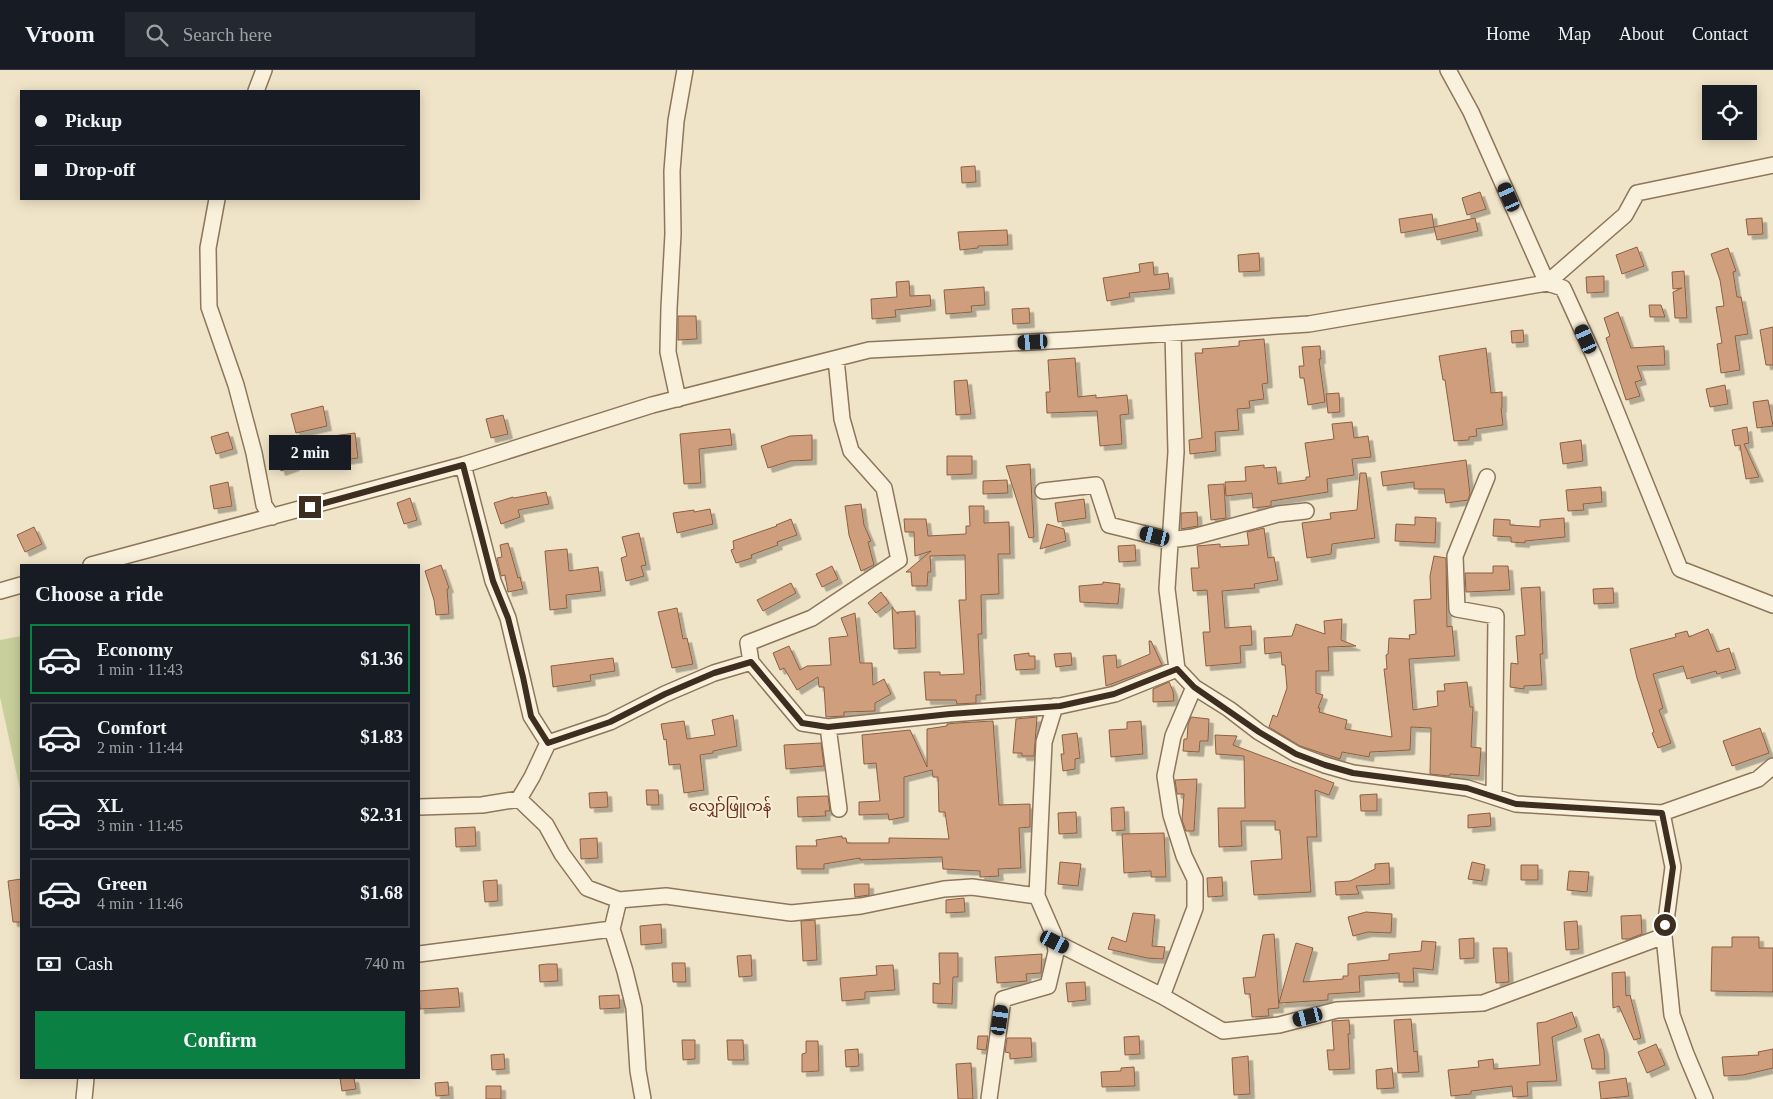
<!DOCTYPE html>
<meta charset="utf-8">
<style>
body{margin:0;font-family:"Times New Roman","Noto Sans Myanmar",serif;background:#242831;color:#f1f3f6;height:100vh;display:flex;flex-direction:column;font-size:19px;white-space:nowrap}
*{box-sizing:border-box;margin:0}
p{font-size:16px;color:#9ea1a6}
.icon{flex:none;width:28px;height:28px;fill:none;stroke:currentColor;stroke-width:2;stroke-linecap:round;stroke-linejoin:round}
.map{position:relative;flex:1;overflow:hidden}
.panel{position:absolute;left:20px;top:494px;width:400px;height:515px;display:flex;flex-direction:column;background:#171b24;border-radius:0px;box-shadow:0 2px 12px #0003}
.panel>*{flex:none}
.banner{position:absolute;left:20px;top:20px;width:400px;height:110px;border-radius:0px;box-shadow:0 2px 12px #0003;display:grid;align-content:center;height:110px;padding:0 15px;background:#171b24}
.tools{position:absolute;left:1702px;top:15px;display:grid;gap:10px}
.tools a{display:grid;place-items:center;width:55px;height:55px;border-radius:0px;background:#171b24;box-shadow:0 2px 12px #0003;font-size:25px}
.end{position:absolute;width:22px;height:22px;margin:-11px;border:6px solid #3d2e20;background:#fff;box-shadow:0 0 0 2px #fff}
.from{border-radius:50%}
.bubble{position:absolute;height:35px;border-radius:0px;background:#171b24;box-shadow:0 2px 12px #0003;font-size:16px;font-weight:700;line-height:35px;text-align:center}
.car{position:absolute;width:15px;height:30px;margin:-15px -8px;border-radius:6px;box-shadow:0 0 4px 1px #0007;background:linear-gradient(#222 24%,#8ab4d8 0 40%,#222 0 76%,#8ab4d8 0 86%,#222 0)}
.banner b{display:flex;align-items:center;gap:18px;height:48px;font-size:19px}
.banner b+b{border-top:1px solid #363941}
.banner i{width:12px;height:12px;background:#f1f3f6}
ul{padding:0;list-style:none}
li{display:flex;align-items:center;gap:15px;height:70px;margin:0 10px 8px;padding:0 5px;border:2px solid #363941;border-radius:0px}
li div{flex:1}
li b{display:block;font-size:19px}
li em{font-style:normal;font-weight:700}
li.current{border-color:#0b8043}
li>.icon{width:45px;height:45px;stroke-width:1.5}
h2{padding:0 15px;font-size:22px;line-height:60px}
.pay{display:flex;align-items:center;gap:12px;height:55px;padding:0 15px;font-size:19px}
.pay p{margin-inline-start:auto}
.cta{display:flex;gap:10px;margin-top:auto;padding:10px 15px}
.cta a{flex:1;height:58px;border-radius:0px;background:#0b8043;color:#fff;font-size:20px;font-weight:700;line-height:58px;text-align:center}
header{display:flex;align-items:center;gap:30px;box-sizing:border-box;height:70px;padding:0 25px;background:#171b24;border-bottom:1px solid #363941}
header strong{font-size:24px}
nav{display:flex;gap:28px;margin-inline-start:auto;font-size:18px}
.search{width:350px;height:45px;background:#242831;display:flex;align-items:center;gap:12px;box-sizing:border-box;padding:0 18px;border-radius:0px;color:#9ea1a6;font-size:19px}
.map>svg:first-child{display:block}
</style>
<header>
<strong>Vroom</strong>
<div class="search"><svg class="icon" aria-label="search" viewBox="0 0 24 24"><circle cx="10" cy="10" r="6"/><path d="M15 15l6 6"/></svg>Search here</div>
<nav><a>Home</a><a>Map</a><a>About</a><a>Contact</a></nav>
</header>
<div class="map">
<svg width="1773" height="1029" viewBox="0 0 1773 1029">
<defs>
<filter id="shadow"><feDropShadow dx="4.5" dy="4.5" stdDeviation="0" flood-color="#0004"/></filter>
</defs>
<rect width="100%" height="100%" fill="#f0e4c8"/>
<!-- green -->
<path fill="#c9cf9b" d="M21,566v158l-21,-97v-57z"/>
<!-- building -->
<path fill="#cf9f7d" stroke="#8d5f41" filter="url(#shadow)" d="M975,96l1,16 -14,1 -1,-16z
M1480,122l6,17 -19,6 -5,-17z
M1432,144l2,13 41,-9 3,13 -41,9 -3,-13 -33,6 -2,-14z
M1762,148l1,16 -15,1 -2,-16z
M1007,160l1,15 -30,1v2l-18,2 -2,-18z
M1637,177l7,19 -22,8 -6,-19z
M1728,178l8,23 -3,1 4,25h4l7,37 -13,2 5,34 -19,3 -4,-29 5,-1 -6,-36 8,-1 -4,-26 -9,-26z
M1259,183l1,18 -21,1 -1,-17z
M1153,192l1,13 14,-2 2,16 -41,4 1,4 -23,4 -4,-23 37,-6 -1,-8z
M1684,201l3,47h-12l-2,-26 9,-4 -9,1 -1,-17z
M1604,206v16l-17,1 -1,-16z
M909,211l1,15 20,-1 1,11 -36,4 1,7 -24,2 -1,-20 26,-2 -1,-15z
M984,217l1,18 -14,1 1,6 -26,2 -2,-24z
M1649,235h12l4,12h-15z
M1029,238l1,15 -17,1 -1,-15z
M1618,242l13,36 33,-2 1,19 -28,1 5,14 -7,2 5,14 -14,4 -20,-62 4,-2 -6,-18z
M678,246h18l1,23 -19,1z
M1773,257v38h-7l-6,-35z
M1523,260l1,12 -12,1 -1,-12z
M1264,269l4,44 -6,1 2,15 -15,2 1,7 -13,1 2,21 -24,2 1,19 -26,3 -1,-14 13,-2 -7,-85h8l-1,-4 37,-3v-5z
M1320,276l1,13h-2l6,43 -17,3 -4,-27h-4l-1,-12h5l-2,-19z
M1486,278l5,45 11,-1v16h-1l2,17 -27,4 1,7 -8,1v3l-15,1 -9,-61h-2l-4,-24z
M1075,288l3,39 18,-2v3l31,-3 2,19 -9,1 2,29 -22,2 -3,-35 -50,2 -1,-21h4l-2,-32z
M967,310l4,34 -15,1 -2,-34z
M1725,315l3,19 -18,3 -4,-18z
M1339,323l1,19 -12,1 -2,-19z
M1768,330l5,26 -16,2 -4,-26z
M323,336l4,20 -31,7 -5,-19z
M503,345l5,19 -17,4 -5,-19z
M1352,352l2,16 14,-2 3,21 -19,2 2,16 -27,4 1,13 -57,9v5l-18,2 -1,-15 -26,3 -1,-14 21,-1 -1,-14 19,-2v3l12,-1 2,17 28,-4v-3h4l-5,-34 29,-4 -2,-15z
M1747,357l2,16 -5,1 15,33 -13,2 -6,-34 -5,1 -3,-16z
M730,359l2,16 -33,4 2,34 -17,1 -4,-50z
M228,362l5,17 -17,5 -5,-17z
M355,363l3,25 -29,4 -3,-25z
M812,365v25l-22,1 -22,7 -7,-22 29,-10z
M1581,370l2,21 -20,3 -3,-21z
M288,375l7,21 -14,5 -7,-21z
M947,386h25v18l-25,1z
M1466,390l4,34 -2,6 -22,3 -2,-14h-30v-7l-31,4 -2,-14z
M1030,394l4,73 -5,1 -23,-72z
M1360,403h6l9,65 -43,6 -1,10 -24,4 -5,-35 29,-4 -1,-6 27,-3z
M1007,410l1,13 -25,1v-13z
M228,412l4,24 -18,3 -4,-23z
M1224,414l2,34 -15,2 -3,-35z
M1601,417l1,15 -19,2 1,6 -16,1 -2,-21z
M546,422l3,12 -31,6 2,7 -19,7 -7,-21 19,-6 1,1z
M410,428l7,22 -13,4 -7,-21z
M1084,429l2,19 -28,4 -3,-19z
M861,434l3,21 7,16 -3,1 6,23 -13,6 -12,-36 -4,-29z
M969,436h15v17l25,-1 1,32h-12l1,40 -18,1 1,39h-4l3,61h-5v8l-19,1 -1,-4h-30l-2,-28h16v3l24,-1 -5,-74h7l-1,-45 -35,1 1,16h-3l-1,14h-15l-1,-14h-5l25,-21 -16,5 -1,-24h-9l-1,-13h22l2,17 38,-2v-8h4z
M710,439l3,15 -36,9 -4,-20 21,-3v2z
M1197,442l1,14 -17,3v-16z
M1415,447l21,1 -1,25 -40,-2 1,-17 19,1z
M1564,448l1,19 -40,4v2l-14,-1v-5l-18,-1 1,-17 16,1v5l30,2v-7z
M791,449l6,16 -20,7 1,3 -27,10 1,3 -16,5 -5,-13 3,-1 -1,-8 44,-15 -1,-1z
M1047,454l17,5 2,12 -26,8z
M34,457l8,17 -17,8 -8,-17z
M1264,458l4,30 6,-1 4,23 -24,4 1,4 -33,3 3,37 26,-2 1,19 -12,1 1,17 -35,3 -3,-34h7l-3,-42 -14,1 -2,-23h8l-2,-22 23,-2v3l29,-2 -2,-13z
M639,463l7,32 -5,1 3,10 -18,5 -5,-23 6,-2 -5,-19z
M508,473l10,35 2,-1 3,12 -15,3 -3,-17 -4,1 -4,-18 5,-1 -2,-12z
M1135,475l1,16 -17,1 -1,-16z
M567,479l2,22 29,-4 3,24 -35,4 1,13 -17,2 -5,-59z
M1434,486l12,2 1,69 5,-1 3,30 -46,3 4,51 25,-4 -1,-15h8l-1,-7 23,-2 3,25h3l-2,40 10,1 -2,28 -29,-2 -1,2 -19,-2 1,-46 -20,-1 -1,23 -40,2 -1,5 -27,-5 -2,7 -40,-13 -31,-19 4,-12 4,2 10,-29 -2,-23h-3l-1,-13 -16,2 -1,-16 28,-2 4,-12 29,10 -1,-13 18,-2 -1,21 15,6 -28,1 1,24h-13v22l7,2 -5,13h2l-1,4 28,8 -2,9 47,8 -8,-68h3l-1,-14 2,-1 1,-16 21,1 -1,-4 7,-1 -2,-34 17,-1 -1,-23z
M441,495l8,23 -2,1 2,25 -13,1 -2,-15 -9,-29z
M832,496l6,13 -16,8 -6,-13z
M1493,496h15l2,24 -44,2 -1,-19h28z
M1103,512l17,2 -2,20 -38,-2 -1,-16 24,-2z
M791,513l5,10 -33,18 -6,-11z
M1540,517l3,67h-3l2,31 -18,1v3l-14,-2 1,-24 7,1 -2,-28 9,-1 -4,-47z
M1613,518l1,15 -20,1 -1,-15z
M881,522l8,11 -13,10 -8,-10z
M892,537l6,7v-2l17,-1 1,37 -22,1z
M677,538l6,31 4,-1 6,26 -21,4 -14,-56z
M855,543l5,50h12l1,22 11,-6 7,15 -16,9v8l-31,1v4l-18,1 -2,-30h-5l-1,-10 -21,13 -13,-22 -4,2 -7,-17 16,-7 11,24 7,-4 24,-1 -2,-27 19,-2 -7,-18z
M1708,559l9,23 12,-4 7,21 -19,5 -1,-3 -29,8 -4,-13 -30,8 10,34 -4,2 12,33 -13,5 -6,-15 2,-1 -17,-54 -7,-29 46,-12 -1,-3 12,-3 2,6z
M1149,571h2l11,24 -56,21 -3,-30 13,-1 1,13 33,-14z
M1029,583v3h6v13l-19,1 -2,-15z
M1071,583l1,12 -16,2 -2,-13z
M613,588l2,13 -25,4 1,6 -38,6 -2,-21z
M1169,612l4,9 1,10 -21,1v-13z
M733,645l4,31 -24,5v2l-13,2 4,35 -20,3 -4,-29 -11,1 -3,-26 -2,1 -3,-16 23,-3 3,18 28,-4 -3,-15z
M1037,647l-3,39h-12v-3h-9l3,-34z
M1191,647l18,2 -1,22h-8l-1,11 -16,-1 1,-12h3l1,-14z
M993,651l6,84 31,-1v23l-11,1 2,40 -23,1 1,7 -19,1v-6l-37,-2 -1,-12 -82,3v-2l-36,6v5h-27l-1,-23h21l-1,-6 26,-4v2h4l1,5h42v-5l60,1 -4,-27h-6l-1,-35h-5l-1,-7 -28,7v40l-15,3 -1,-6 -29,1v-13l21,-1 -4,-38 -12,1 -2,-29 48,-5 17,37v-38l20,-3v-2l10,-1z
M1141,651l2,33 -32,3 -2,-27 18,-1v-7z
M1760,658l9,25 -37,13 -9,-25z
M1077,663l3,25 -5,1v10l-12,2 -2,-17h3l-2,-19z
M1215,665l22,1 -4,9 101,38 -5,12 -14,-5 2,47h-10l4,55 -57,3 -3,-34 31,-2 -2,-29h-5v-9h-34l1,25 -23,1 -1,-39h27l-1,-52 -28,-2z
M821,673l3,23 -38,3 -2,-24z
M1197,709l-3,52h-8l-4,-11 2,-26h-7l-2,-14z
M646,720h12l1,15h-12z
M607,722l1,15 -18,1 -1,-15z
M1377,724v17h-16l-1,-16z
M828,726l2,15h-5l1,5 -28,1 -1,-20z
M1124,737l1,23 -13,1 -1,-23z
M1076,742l1,21 -18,1 -1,-21z
M1490,743l1,13 -23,2v-13z
M475,757l1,19 -20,1 -1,-19z
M1164,763l2,44h-15v-6l-27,2 -2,-39z
M597,768l1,20 -17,1 -1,-20z
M1060,792l21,2 -3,22 -20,-2z
M1472,792l13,3 -3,16 -14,-2z
M1389,793l1,21 -34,2 3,8 -23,1 -1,-13 15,-1 25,-12v-5z
M1521,795h17v15h-17z
M1569,801l20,1 -2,20 -20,-2z
M1222,807l1,19 -15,1 -1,-19z
M21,809v43h-8l-5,-41z
M497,810l1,21 -13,1 -2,-21z
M854,814h15v11l-14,2z
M964,828l1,14 -19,1v-13z
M1366,842l26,2 -1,19 -23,-1 -15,4 -5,-19z
M1133,843l22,2 -3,31 13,1 -2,12 -16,-1 -39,-9 4,-12 14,5z
M1641,845l1,19 -13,5h-7l-1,-23z
M815,850l2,40 -14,1 -2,-40z
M1577,851l2,28 -13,1 -2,-28z
M661,854l1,19 -21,2 -1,-19z
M1274,864l5,74 -11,1 1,7 -17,1 -2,-23h-5l-2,-16 12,-1 8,-42z
M1732,867h27v11h14v44l-62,-1 1,-44h20z
M1474,868v20l-14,1 -1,-20z
M1422,871l14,1 -3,28 -20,-2 1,14h-15v-9l-40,3 1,16 -32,2v6l-49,3 17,-60 17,5 -10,34 40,-3v-3h5v-12l41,-4v-6l32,-3z
M1493,878h14l2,34 -13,1z
M939,883h19v24h-5l-1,27 -19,-1v-20l7,1z
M1042,884l-1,19 -15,1 1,7 -30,2 -2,-26z
M751,885l1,21 -13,1 -2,-21z
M672,893h13l1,19h-13z
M547,894h10l1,17 -18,1 -1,-17z
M893,895l2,25 -30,2v7l-23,2 -2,-23 37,-3 -1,-9z
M1625,902l1,24 4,-1 11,43 -7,2 -15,-34 -6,2 -1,-35z
M1085,912l1,18 -18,2 -2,-19z
M458,918l2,19 -40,2 -1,-18z
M619,925l1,13 -20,1 -1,-13z
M1572,942l5,15 -25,10 5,44 -30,1 1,14 -15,1 -1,-11 -41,5v3l-20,2 -3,-26 31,-3 -1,-6 15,-2 1,10 46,-4 -3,-42 8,-1z
M1411,949l3,33 3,-1 2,21 -21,1 -4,-53z
M1349,950l1,14h-2l2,35 -21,1 -2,-20h7l-2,-29z
M1599,964l5,16 1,19h-13l-1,-6 -7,-24z
M978,966h10l-2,14 -9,-1z
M1139,966l1,18 -15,1 -1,-18z
M1007,968h24l1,19 -22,2v-6l-5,-1z
M682,970h13v19l-12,1z
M727,970h16l1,20h-16z
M806,971h12l1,30 -17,1v-18l4,-1z
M1656,974l9,21 -18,8 -9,-21z
M858,979l1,17 -13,1 -1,-17z
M1773,979v19l-30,7 -19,1 -2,-19 37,-2 -1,-3z
M504,984l1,15 -13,1 -1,-15z
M1248,986l2,38 -16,1 -2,-37z
M971,993l2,36h-15l-2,-35z
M1134,997l1,19 -33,1 -1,-15 20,-1v-3z
M1392,998l2,20 -17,1 -1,-19z
M340,1008h14l2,11 -14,2z
M1626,1008l3,18 -28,3 -2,-17z
M448,1012l1,13 -13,1 -1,-13z
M486,1016h15v13h-15z"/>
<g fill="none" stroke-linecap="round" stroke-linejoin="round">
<!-- street casing -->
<g stroke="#8d765c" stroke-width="18">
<path id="street" d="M1448,0l23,42 76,171 16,5 31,68 86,213 93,36
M256,21l8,-21
M217,129l-9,49 1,59 27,78 18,68 10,52 8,12
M1173,263l3,119 -9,137 10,80 17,18 35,22 30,23 37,22 29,11 28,8 114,15 49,16 146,9
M678,329l-10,-47 1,-44 4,-74 -1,-63 4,-50 9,-51
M463,395l30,116 15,37 23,98 17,27
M1487,407l-32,79 2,53 39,7 -2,180
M1043,421l53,-6 13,40 61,15 23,-3 85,-23 28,-3
M91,495l372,-100 189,-60 217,-55 200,-10 240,-16 238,-41 78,-68 12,-22 136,-28
M0,521l21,-6
M751,592l-3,-19 64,-25 87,-58 -15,-72 -33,-37 -9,-32 -6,-60
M519,729l27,26 16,29 25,34 32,12 47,-4 125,17 70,-7 83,-17 28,-2 65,9
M419,737l63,-2 37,-6 13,-22 16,-34 62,-21 55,-28 49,-21 37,-11 51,61 26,4
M839,739l-11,-82 122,-13 110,-8 55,-12 62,-25
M612,859l13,42 9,37 4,63 5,28
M1055,872l107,54 61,35 56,-6 58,-15 146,-7 181,-67
M419,884l193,-25 7,-29
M1162,926l33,-88v-29l-11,-23 -13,-41 -6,-39 8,-40 21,-49
M84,1029l2,-21
M989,1029l14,-100 45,-13 8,-34 -2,-17 -17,-39 7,-154 11,-36
M1705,1029l-19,-45 -14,-39 -8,-79 9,-69 -11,-54 96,-34 15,-13"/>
</g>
<!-- street -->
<use href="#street" stroke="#faf1dc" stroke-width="15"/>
</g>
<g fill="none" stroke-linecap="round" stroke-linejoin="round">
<!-- route -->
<path stroke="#3d2e20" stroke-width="6" d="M310,437l153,-42 30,116 15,37 15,59 8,39 17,27 62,-21 55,-28 49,-21 37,-11 51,61 26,4 122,-13 110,-8 54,-12 63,-25 17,18 65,45 37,22 29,11 28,8 114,15 49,16 146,9 11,54 -8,58"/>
</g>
<g text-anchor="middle" stroke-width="4" stroke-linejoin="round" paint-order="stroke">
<!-- quarter labels -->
<g font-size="15" fill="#6b2e1e" stroke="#f7eed8">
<text x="730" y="741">လျှော်ဖြူကန်</text>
</g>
</g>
</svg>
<div class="tools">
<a><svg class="icon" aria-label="locate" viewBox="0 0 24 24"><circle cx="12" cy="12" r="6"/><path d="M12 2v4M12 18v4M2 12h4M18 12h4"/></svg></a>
</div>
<i class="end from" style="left:1665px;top:855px"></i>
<i class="end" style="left:310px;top:437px"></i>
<div class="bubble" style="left:269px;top:365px;width:82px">2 min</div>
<i class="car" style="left:1509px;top:127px;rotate:336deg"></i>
<i class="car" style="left:1586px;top:269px;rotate:336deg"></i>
<i class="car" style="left:1033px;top:272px;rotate:267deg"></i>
<i class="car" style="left:1155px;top:466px;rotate:284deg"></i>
<i class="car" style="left:1055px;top:872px;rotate:117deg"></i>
<i class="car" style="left:1308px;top:947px;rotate:256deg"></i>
<i class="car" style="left:1000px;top:950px;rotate:8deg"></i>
<div class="banner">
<b><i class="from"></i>Pickup</b>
<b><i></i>Drop-off</b>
</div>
<section class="panel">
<h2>Choose a ride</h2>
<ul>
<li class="current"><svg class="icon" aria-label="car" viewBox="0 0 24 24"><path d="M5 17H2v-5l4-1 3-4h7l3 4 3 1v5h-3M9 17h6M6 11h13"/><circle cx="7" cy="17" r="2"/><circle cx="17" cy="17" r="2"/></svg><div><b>Economy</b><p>1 min · 11:43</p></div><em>$1.36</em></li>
<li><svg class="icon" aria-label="car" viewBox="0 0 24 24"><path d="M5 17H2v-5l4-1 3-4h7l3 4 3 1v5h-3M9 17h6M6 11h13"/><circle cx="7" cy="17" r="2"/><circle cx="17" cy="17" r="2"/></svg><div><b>Comfort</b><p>2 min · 11:44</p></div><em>$1.83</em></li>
<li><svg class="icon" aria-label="car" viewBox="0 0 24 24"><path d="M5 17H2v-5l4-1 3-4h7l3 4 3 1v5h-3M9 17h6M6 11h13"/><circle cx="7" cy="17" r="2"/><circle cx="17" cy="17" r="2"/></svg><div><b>XL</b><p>3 min · 11:45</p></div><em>$2.31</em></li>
<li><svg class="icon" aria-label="car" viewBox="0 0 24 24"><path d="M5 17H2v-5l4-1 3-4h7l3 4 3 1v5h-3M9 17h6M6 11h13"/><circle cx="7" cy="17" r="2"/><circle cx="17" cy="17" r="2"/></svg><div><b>Green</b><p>4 min · 11:46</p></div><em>$1.68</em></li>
</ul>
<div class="pay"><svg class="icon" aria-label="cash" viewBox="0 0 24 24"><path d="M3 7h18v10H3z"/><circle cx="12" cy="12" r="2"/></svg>Cash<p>740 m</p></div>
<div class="cta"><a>Confirm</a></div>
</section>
</div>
